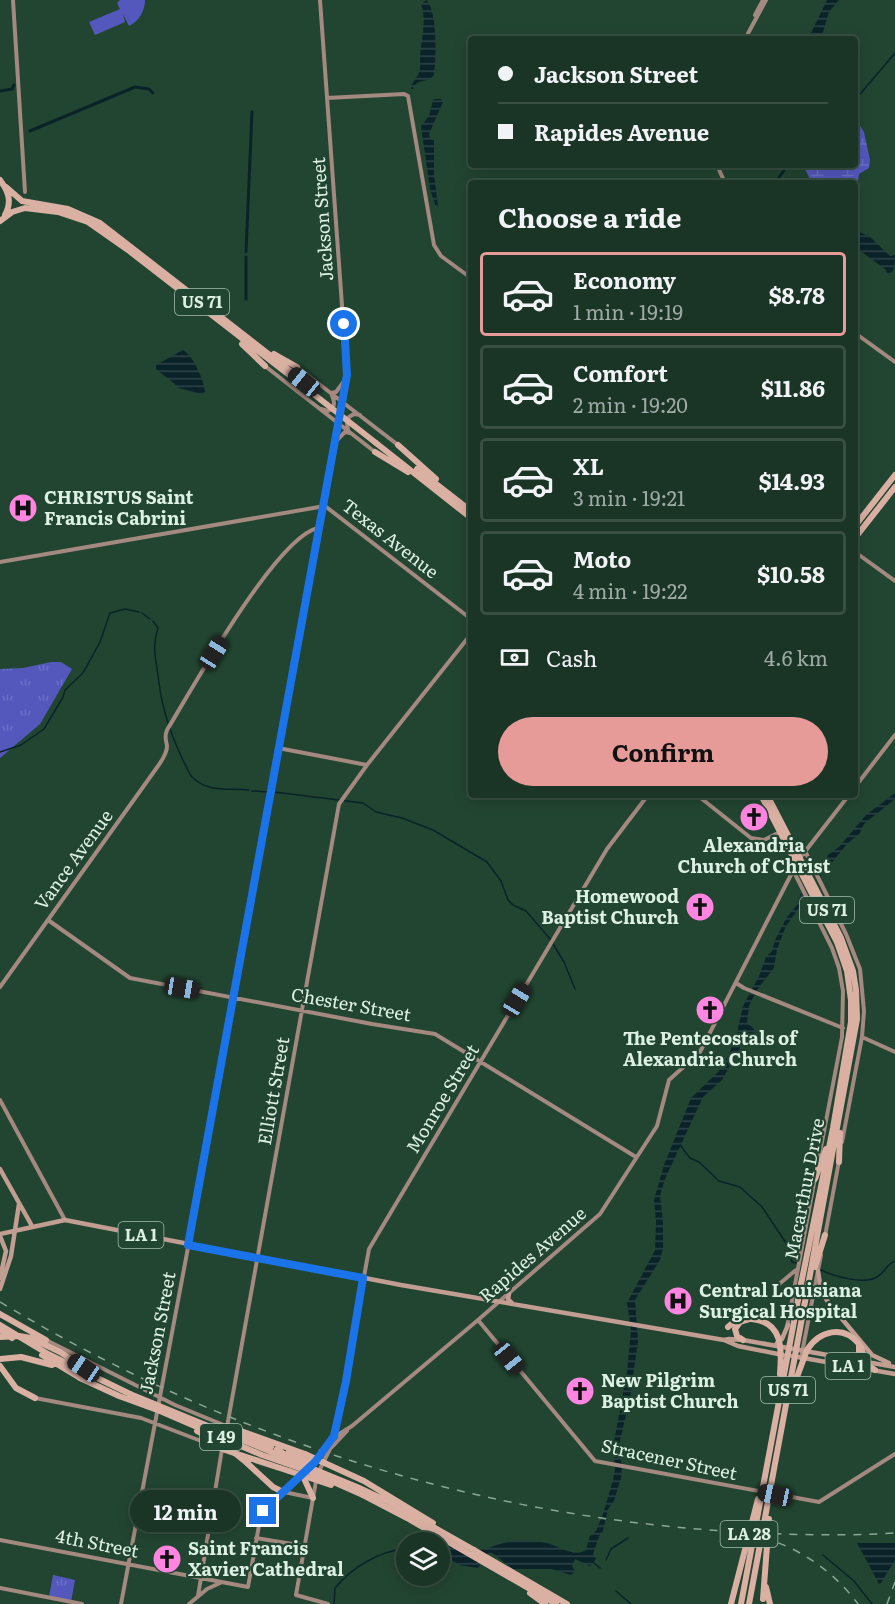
<!DOCTYPE html>
<meta charset="utf-8">
<style>
body{margin:0;font-family:Literata,serif;background:#233c2d;color:#f1f3f6;height:100vh;display:flex;flex-direction:column;font-size:22px;white-space:nowrap}
*{box-sizing:border-box;margin:0}
p{font-size:20px;color:#9faaa7}
.icon{flex:none;width:33px;height:33px;fill:none;stroke:currentColor;stroke-width:2;stroke-linecap:round;stroke-linejoin:round}
.map{position:relative;flex:1;overflow:hidden}
.sheet{position:absolute;left:468px;top:180px;width:390px;height:618px;display:flex;flex-direction:column;background:#1a3425;border-radius:6px;box-shadow:0 3px 15px #0003,0 0 0 2px #384f42}
.sheet>*{flex:none}
.hud{position:absolute;left:468px;top:36px;width:390px;height:132px;border-radius:6px;box-shadow:0 3px 15px #0003,0 0 0 2px #384f42;display:grid;align-content:center;height:132px;padding:0 30px;background:#1a3425}
.tools{position:absolute;left:396px;top:1532px;display:grid;gap:12px}
.tools a{display:grid;place-items:center;width:54px;height:54px;border-radius:50%;background:#1a3425;box-shadow:0 3px 15px #0003,0 0 0 2px #384f42;font-size:30px}
.end{position:absolute;width:27px;height:27px;margin:-14px;border:8px solid #1a73e8;background:#fff;box-shadow:0 0 0 3px #fff}
.from{border-radius:50%}
.bubble{position:absolute;height:42px;border-radius:21px;background:#1a3425;box-shadow:0 3px 15px #0003,0 0 0 2px #384f42;font-size:20px;font-weight:700;line-height:42px;text-align:center}
.car{position:absolute;width:18px;height:36px;margin:-18px -9px;border-radius:8px;box-shadow:0 0 4px 2px #0007;background:linear-gradient(#222 24%,#8ab4d8 0 40%,#222 0 76%,#8ab4d8 0 86%,#222 0)}
.hud b{display:flex;align-items:center;gap:21px;height:57px;font-size:22px}
.hud b+b{border-top:2px solid #384f42}
.hud i{width:15px;height:15px;background:#f1f3f6}
ul{padding:0;list-style:none}
li{display:flex;align-items:center;gap:18px;height:84px;margin:0 12px 9px;padding:0 18px;border:3px solid #384f42;border-radius:6px}
li div{flex:1}
li b{display:block;font-size:22px}
li em{font-style:normal;font-weight:700}
li.current{border-color:#e69b98}
li>.icon{width:54px;height:54px;stroke-width:1.5}
h2{padding:0 30px;font-size:27px;line-height:72px}
.pay{display:flex;align-items:center;gap:15px;height:66px;padding:0 30px;font-size:22px}
.pay p{margin-inline-start:auto}
.button{display:flex;gap:12px;margin-top:auto;padding:12px 30px}
.button a{flex:1;height:69px;border-radius:36px;background:#e69b98;color:#111;font-size:24px;font-weight:700;line-height:69px;text-align:center}
.map>svg:first-child{display:block}
</style>
<div class="map">
<svg width="895" height="1604" viewBox="0 0 895 1604">
<defs>
<pattern id="wetland-marsh" width="20" height="14" patternUnits="userSpaceOnUse" patternTransform="scale(1.5)"><rect width="20" height="14" fill="#5458bd"/><path d="M1 5h8M5 5V1M11 12h8M15 12V8" fill="none" stroke="#6c70c6"/></pattern>
<pattern id="park-tufts" width="24" height="20" patternUnits="userSpaceOnUse" patternTransform="scale(1.5)"><rect width="24" height="20" fill="#5458bd"/><path d="M3 7l-1-3M5 7V3M7 7l1-3M15 17l-1-3M17 17v-4M19 17l1-3" fill="none" stroke="#6c70c6"/></pattern>
<pattern id="water-rules" width="6" height="5" patternUnits="userSpaceOnUse" patternTransform="scale(1.5)"><rect width="6" height="5" fill="#0a2329"/><path d="M0 2.5h6" fill="none" stroke="#2d4348"/></pattern>
</defs>
<rect width="100%" height="100%" fill="#224531"/>
<!-- wetland -->
<path fill="url(#wetland-marsh)" d="M855,118l9,14 6,28 -1,8 -10,6 -4,25v-16h-43l-9,-18h52z"/>
<!-- park -->
<path fill="url(#park-tufts)" d="M51,662h10l11,7 -32,55 -40,34v-89l23,-1z
M53,1575l22,5 -4,22 -22,-5z"/>
<!-- pitch -->
<path fill="#5458bd" d="M120,0h25c0,11 -6,21 -16,26l-6,-12 2,8 -30,13 -6,-13 31,-13 -3,-6z"/>
<!-- water -->
<path fill="url(#water-rules)" d="M426,0c12,10 10,60 8,75 -5,7 -13,4 -20,10l-1,4h-2c1,-8 6,-10 8,-17 2,-5 1,-10 1,-15 1,-17 7,-35 1,-53z
M827,0h12l-10,12 -8,27h-13z
M435,99h6l2,3 -14,32 1,5 4,1v34l4,32 -2,1 -6,-18 -9,-63 8,-10 4,-16z
M855,230l15,7 20,19 5,-1c0,8 0,17 -7,20l-3,-6 -30,-22z
M183,350c10,5 21,30 22,42l-4,2 -22,-6c-7,-7 -15,-12 -23,-19v-4z
M895,793v6l-31,25 -4,9 -13,11 -27,33 -3,-5 7,-7 4,-10 11,-8 27,-32z
M801,893l4,6 -19,27 -9,23 -3,19 -18,23 -7,15 -2,17 7,6 2,8 -6,5h-7l-21,38 -19,17 -38,82 -5,17 3,26v27l-3,11 -25,40 3,41 -8,57 -12,51 4,16 -1,13 -7,23 -6,8 -5,22 -3,3 -7,20 3,5 -6,7 -15,-7 -3,7 3,5 -4,4 -20,-6h-38l-21,-16h-4l-10,15 -19,-3 -19,-13v-10h-13c10,-3 37,7 51,8 7,0 15,-4 22,-6 16,-4 31,-4 47,-1 12,3 28,15 39,7l4,-14 6,-5 7,-17 10,-34 2,-11 -2,-22 14,-75 4,-42 -4,-27 28,-53 1,-29 -2,-21 10,-35 27,-67 27,-26 12,-20 7,-19 6,-27 16,-30 7,-19 6,-6 3,-11 12,-23 11,-13z
M857,1543h38v17l-14,23 -2,1z"/>
<g fill="none" stroke-linecap="round" stroke-linejoin="round">
<!-- stream -->
<path stroke="#0a2329" stroke-width="1.5" d="M855,100l40,-47
M142,613l8,6
M153,621l5,7c-7,20 -1,35 1,55 4,33 16,63 32,93 16,17 36,12 58,14
M0,752l21,-7 23,-16 19,-32 2,-7 18,-17 17,-31 10,-29 15,-4 14,3
M252,791l18,1
M274,792l89,11 13,9 26,6 31,12 54,32 14,19 7,19 5,5 13,6 25,29
M553,944l11,18 11,27
M680,1145l10,13 9,4 20,19 21,6 22,20 26,39 4,16 4,1
M819,1269c13,7 45,16 58,8 8,-5 10,-13 18,-16
M823,1555l31,26 18,23
M606,1560l5,-11 17,-11
M593,1562l7,6
M616,1591l15,13
M334,1604l1,-16c18,-22 44,-36 71,-40"/>
<!-- canal -->
<path stroke="#0a2329" stroke-width="3" d="M0,91l12,-2 2,-4
M30,131l105,-44 14,2 4,4
M775,183l10,-14
M246,252l6,-140
M246,299v-42"/>
<!-- secondary -->
<path stroke="#a48980" stroke-width="4" d="M13,0l12,192
M755,15l8,-15
M745,39l21,-39
M327,98l77,-4 4,2 26,149 7,11 30,22
M717,165l8,18
M855,333l40,29
M265,366l110,86
M297,367l101,78
M321,409l7,2c9,-4 6,-11 3,-18l5,-1 9,-12
M348,430l-1,-7 2,-6 5,-3 6,1
M335,442l10,-10 5,1
M855,552l40,29
M0,562l325,-56 146,113
M278,748l89,17
M855,787l40,-52
M697,795l54,43 13,2 16,-8
M805,851l41,83 14,35 4,42 -2,26 -20,105
M800,858l49,-63
M793,870l39,78 7,20 4,23 -1,46 -25,131
M48,920l82,58 242,46 63,10 201,123
M736,983l8,5 99,40
M0,987l158,-221c4,-6 9,-12 9,-20 -1,-7 -3,-9 0,-16 25,-41 109,-193 151,-202
M862,1037l33,15
M0,1100l65,120
M825,1236l14,-75
M778,1285l18,-15
M478,1320l117,141 224,41 76,-48
M787,1327l28,-149
M46,1340l129,65 51,21
M801,1358l20,-103
M35,1398l106,20 81,31
M227,1427l112,-623 28,-39 104,-131
M333,1438l4,-12 32,-177 238,-400 41,-54
M316,1461l20,-25 16,-10 126,-106 122,-106 57,-88 12,-46 31,-28 96,-187
M319,1471l11,-22 17,-18
M316,1481l-20,114 32,9
M284,1492l29,6
M256,1538l48,8
M0,1540l248,47 13,-73 41,-40
M0,1588l82,16
M198,1596l24,-147
M121,1604l97,-516 129,-713 -27,-375
M189,1604l18,-15 13,-6"/>
<!-- primary -->
<path stroke="#c19d92" stroke-width="4.5" d="M0,1169l32,57
M0,1234l65,-14 336,65 323,55 14,6 45,9
M0,1236l6,15 -6,27
M818,1271l3,19 7,12 44,53 17,8
M0,1289l11,-33 8,-52
M509,1294l-1,5 4,4
M724,1340l5,-1 14,1 152,27
M777,1343l5,-4 6,-14
M792,1356l103,18"/>
<!-- highway -->
<path stroke="#dab0a3" stroke-width="6" d="M0,180c9,12 12,22 5,35
M6,187l16,14 46,8 32,14 193,150
M0,221l12,-9 13,-4 33,4 30,10 40,28 174,135
M242,344l23,22
M274,354l23,13
M376,443l95,75
M398,445l38,34
M375,452l33,20
M417,469l54,42
M855,526l40,-51
M855,538l40,-51
M761,795l76,147 10,29 4,29v22l-18,106 -32,156
M767,795l74,143 12,33 3,19 1,29 -50,272
M839,1162l1,-29
M815,1179l11,-30
M815,1267l10,-32
M0,1314l46,26
M0,1325l48,29 82,40
M728,1327l8,-7 7,-1
M0,1330l12,8
M31,1338l29,14 35,22
M743,1340l-6,-4 -2,-7 5,-7 10,-3
M861,1347l5,17 9,6
M807,1350c12,-19 36,-26 52,-6v10l-9,5
M42,1355l38,23
M0,1359l21,-2 31,8
M0,1366l16,22 19,10
M227,1426l78,28
M222,1449l67,22
M277,1449l16,12
M288,1453l21,9h6
M247,1463l26,24 10,5
M302,1474l11,24
M363,1495l44,23 149,86
M474,1550l93,54
M766,1587l4,17
M530,1593l15,11"/>
<!-- rail -->
<path stroke="#8ba596" stroke-width="1.5" stroke-dasharray="8 8" stroke-linecap="butt" d="M0,1302c213,128 449,206 697,227 66,5 132,8 198,4
M763,1538c38,10 72,35 95,66
M887,1604l8,-22"/>
<!-- highway-bridge -->
<path stroke="#dab0a3" stroke-width="6" d="M302,385l74,58
M752,1319c31,3 30,30 28,55
M0,1337l19,-1 12,2
M80,1378l39,18 41,15 102,44 49,17 52,23
M791,1393l16,-43
M130,1394l227,93 30,14 87,49
M197,1431l28,14 22,18
M232,1433l39,14
M305,1454l59,27 69,42
M289,1471l42,14
M763,1599l6,-80
M731,1604l27,-105
M741,1604l60,-320
M749,1604l58,-313"/>
</g>
<g fill="none" stroke-linecap="round" stroke-linejoin="round">
<!-- route -->
<path stroke="#1a73e8" stroke-width="8" d="M263,1511l52,-49 19,-26 12,-55 17,-103 -175,-33 159,-870 -3,-51"/>
</g>
<!-- icons -->
<defs>
<g id="hospital-disc" transform="scale(1.5)"><circle r="9.5" fill="#fe85e0" stroke="#224531"/><path d="M-5-5h3v3.5h4V-5h3V5h-3V1.5h-4V5h-3Z" fill="#111"/></g>
<g id="church-disc" transform="scale(1.5)"><circle r="9.5" fill="#fe85e0" stroke="#224531"/><path d="M-1.2-6h2.4v3.5h3.3v2.4h-3.3V6h-2.4V-.1h-3.3v-2.4h3.3Z" fill="#111"/></g>
</defs>
<g fill-rule="evenodd">
<use href="#hospital-disc" x="23" y="508"/>
<use href="#church-disc" x="754" y="817"/>
<use href="#church-disc" x="700" y="907"/>
<use href="#church-disc" x="710" y="1010"/>
<use href="#hospital-disc" x="678" y="1301"/>
<use href="#church-disc" x="580" y="1391"/>
<use href="#church-disc" x="167" y="1559"/>
</g>
<g text-anchor="middle" stroke-width="4.5" stroke-linejoin="round" paint-order="stroke">
<!-- shield labels -->
<g fill="#224531" stroke="#a5bdae" stroke-width="1.5">
<rect x="175" y="289" width="54" height="26" rx="4.5"/>
<rect x="800" y="897" width="54" height="26" rx="4.5"/>
<rect x="118.5" y="1222" width="45" height="26" rx="4.5"/>
<rect x="825.5" y="1353" width="45" height="26" rx="4.5"/>
<rect x="761" y="1377" width="54" height="26" rx="4.5"/>
<rect x="200" y="1424" width="42" height="26" rx="4.5"/>
<rect x="720.5" y="1521" width="57" height="26" rx="4.5"/>
</g>
<g font-size="16" font-weight="bold" fill="#ddf0e4">
<text x="202" y="308">US 71</text>
<text x="827" y="916">US 71</text>
<text x="141" y="1241">LA 1</text>
<text x="848" y="1372">LA 1</text>
<text x="788" y="1396">US 71</text>
<text x="221" y="1443">I 49</text>
<text x="749" y="1540">LA 28</text>
</g>
<!-- street labels -->
<g font-size="18" fill="#ddf0e4" stroke="#224531">
<text transform="translate(323 219) rotate(-94)" y="6">Jackson Street</text>
<text transform="translate(390 539) rotate(38)" y="6">Texas Avenue</text>
<text transform="translate(74 860) rotate(-54)" y="6">Vance Avenue</text>
<text transform="translate(351 1005) rotate(10)" y="6">Chester Street</text>
<text transform="translate(274 1091) rotate(-80)" y="6">Elliott Street</text>
<text transform="translate(443 1099) rotate(-59)" y="6">Monroe Street</text>
<text transform="translate(805 1189) rotate(-79)" y="6">Macarthur Drive</text>
<text transform="translate(533 1255) rotate(-41)" y="6">Rapides Avenue</text>
<text transform="translate(158 1333) rotate(-79)" y="6">Jackson Street</text>
<text transform="translate(669 1460) rotate(12)" y="6">Stracener Street</text>
<text transform="translate(97 1544) rotate(11)" y="6">4th Street</text>
</g>
<!-- poi labels -->
<g font-size="18" font-weight="bold" fill="#ddf0e4" stroke="#224531" text-anchor="start">
<text x="44" y="504">CHRISTUS Saint<tspan x="44" dy="21">Francis Cabrini</tspan></text>
<text x="754" y="852" text-anchor="middle">Alexandria<tspan x="754" dy="21">Church of Christ</tspan></text>
<text x="679" y="903" text-anchor="end">Homewood<tspan x="679" dy="21">Baptist Church</tspan></text>
<text x="710" y="1045" text-anchor="middle">The Pentecostals of<tspan x="710" dy="21">Alexandria Church</tspan></text>
<text x="699" y="1297">Central Louisiana<tspan x="699" dy="21">Surgical Hospital</tspan></text>
<text x="601" y="1387">New Pilgrim<tspan x="601" dy="21">Baptist Church</tspan></text>
<text x="188" y="1555">Saint Francis<tspan x="188" dy="21">Xavier Cathedral</tspan></text>
</g>
</g>
</svg>
<div class="tools">
<a><svg class="icon" aria-label="layers" viewBox="0 0 24 24"><path d="M12 4l9 5-9 5-9-5zM3 14l9 5 9-5"/></svg></a>
</div>
<i class="end from" style="left:344px;top:324px"></i>
<i class="end" style="left:263px;top:1511px"></i>
<div class="bubble" style="left:130px;top:1490px;width:111px">12 min</div>
<i class="car" style="left:304px;top:382px;rotate:309deg"></i>
<i class="car" style="left:214px;top:653px;rotate:32deg"></i>
<i class="car" style="left:182px;top:988px;rotate:100deg"></i>
<i class="car" style="left:517px;top:1000px;rotate:31deg"></i>
<i class="car" style="left:509px;top:1358px;rotate:141deg"></i>
<i class="car" style="left:84px;top:1368px;rotate:304deg"></i>
<i class="car" style="left:775px;top:1495px;rotate:282deg"></i>
<div class="hud">
<b><i class="from"></i>Jackson Street</b>
<b><i></i>Rapides Avenue</b>
</div>
<section class="sheet">
<h2>Choose a ride</h2>
<ul>
<li class="current"><svg class="icon" aria-label="car" viewBox="0 0 24 24"><path d="M5 17H2v-5l4-1 3-4h7l3 4 3 1v5h-3M9 17h6M6 11h13"/><circle cx="7" cy="17" r="2"/><circle cx="17" cy="17" r="2"/></svg><div><b>Economy</b><p>1 min · 19:19</p></div><em>$8.78</em></li>
<li><svg class="icon" aria-label="car" viewBox="0 0 24 24"><path d="M5 17H2v-5l4-1 3-4h7l3 4 3 1v5h-3M9 17h6M6 11h13"/><circle cx="7" cy="17" r="2"/><circle cx="17" cy="17" r="2"/></svg><div><b>Comfort</b><p>2 min · 19:20</p></div><em>$11.86</em></li>
<li><svg class="icon" aria-label="car" viewBox="0 0 24 24"><path d="M5 17H2v-5l4-1 3-4h7l3 4 3 1v5h-3M9 17h6M6 11h13"/><circle cx="7" cy="17" r="2"/><circle cx="17" cy="17" r="2"/></svg><div><b>XL</b><p>3 min · 19:21</p></div><em>$14.93</em></li>
<li><svg class="icon" aria-label="car" viewBox="0 0 24 24"><path d="M5 17H2v-5l4-1 3-4h7l3 4 3 1v5h-3M9 17h6M6 11h13"/><circle cx="7" cy="17" r="2"/><circle cx="17" cy="17" r="2"/></svg><div><b>Moto</b><p>4 min · 19:22</p></div><em>$10.58</em></li>
</ul>
<div class="pay"><svg class="icon" aria-label="cash" viewBox="0 0 24 24"><path d="M3 7h18v10H3z"/><circle cx="12" cy="12" r="2"/></svg>Cash<p>4.6 km</p></div>
<div class="button"><a>Confirm</a></div>
</section>
</div>
